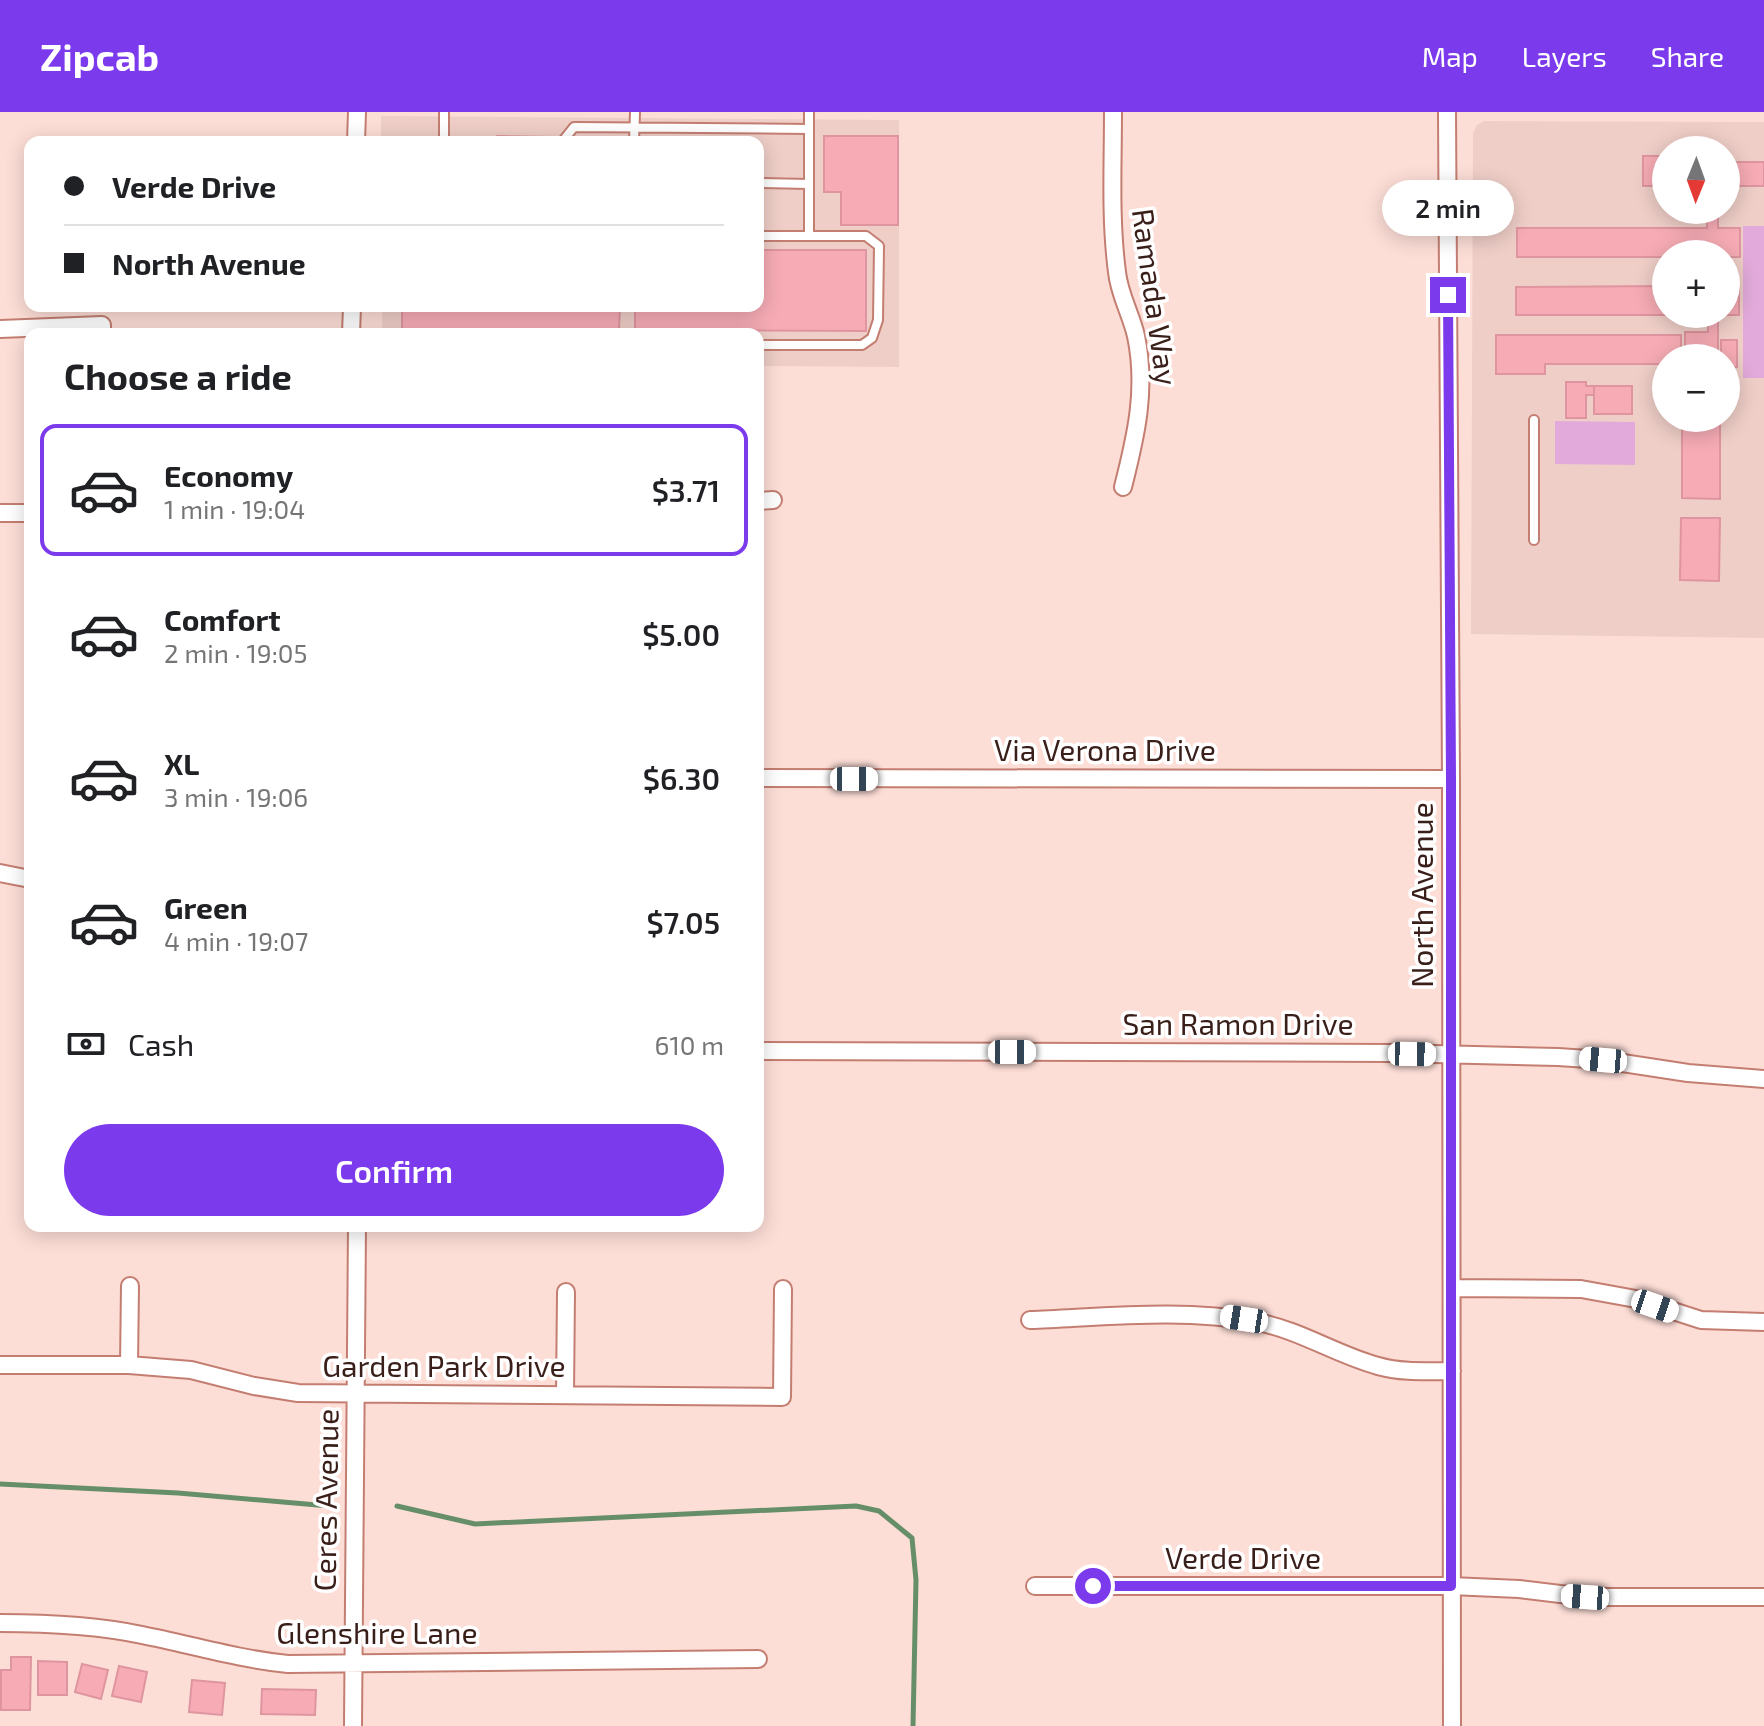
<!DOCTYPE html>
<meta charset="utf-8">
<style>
body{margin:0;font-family:"Exo 2",sans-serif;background:#f6f6f6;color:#202124;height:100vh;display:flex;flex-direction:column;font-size:30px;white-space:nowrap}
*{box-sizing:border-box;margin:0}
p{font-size:26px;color:#757577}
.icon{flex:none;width:44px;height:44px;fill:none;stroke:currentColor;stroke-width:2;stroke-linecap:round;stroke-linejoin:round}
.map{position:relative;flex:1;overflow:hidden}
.drawer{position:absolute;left:24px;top:216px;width:740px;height:904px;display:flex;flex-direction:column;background:#fff;border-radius:16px;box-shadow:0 4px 20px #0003}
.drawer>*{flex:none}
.banner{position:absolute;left:24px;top:24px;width:740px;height:176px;border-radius:16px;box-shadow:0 4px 20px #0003;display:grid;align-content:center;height:176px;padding:0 40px;background:#fff}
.needle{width:52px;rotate:181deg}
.buttons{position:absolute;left:1652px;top:24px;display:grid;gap:16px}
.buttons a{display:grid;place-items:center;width:88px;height:88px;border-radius:50%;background:#fff;box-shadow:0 4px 20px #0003;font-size:40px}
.end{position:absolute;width:36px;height:36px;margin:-18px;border:10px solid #7c3aed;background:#fff;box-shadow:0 0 0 4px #fff}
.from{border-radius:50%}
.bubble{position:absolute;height:56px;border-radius:28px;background:#fff;box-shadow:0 4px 20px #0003;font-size:26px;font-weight:600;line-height:56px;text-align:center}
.car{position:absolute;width:24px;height:48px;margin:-24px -12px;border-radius:10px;box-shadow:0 0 6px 2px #0007;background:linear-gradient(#fff 24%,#345 0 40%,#fff 0 76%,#345 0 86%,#fff 0)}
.banner b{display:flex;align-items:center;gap:28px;height:76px;font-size:30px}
.banner b+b{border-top:2px solid #e0e0e0}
.banner i{width:20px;height:20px;background:#202124}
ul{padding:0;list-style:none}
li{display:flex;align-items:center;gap:24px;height:132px;margin:0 16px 12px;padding:0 24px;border:4px solid transparent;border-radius:16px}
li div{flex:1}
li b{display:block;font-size:30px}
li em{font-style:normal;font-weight:600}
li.selected{border-color:#7c3aed}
li>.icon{width:72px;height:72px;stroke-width:1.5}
h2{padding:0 40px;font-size:36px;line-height:96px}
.pay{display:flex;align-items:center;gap:20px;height:88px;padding:0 40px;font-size:30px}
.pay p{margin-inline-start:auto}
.button{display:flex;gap:16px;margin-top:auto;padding:16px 40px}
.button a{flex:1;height:92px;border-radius:48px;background:#7c3aed;color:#fff;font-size:32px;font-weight:600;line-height:92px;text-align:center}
header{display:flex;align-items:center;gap:48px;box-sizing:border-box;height:112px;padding:0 40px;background:#7c3aed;color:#fff}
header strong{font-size:38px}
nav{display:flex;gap:44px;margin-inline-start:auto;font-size:28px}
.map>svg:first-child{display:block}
</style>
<header>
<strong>Zipcab</strong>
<nav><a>Map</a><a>Layers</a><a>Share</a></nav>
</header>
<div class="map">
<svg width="1764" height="1614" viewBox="0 0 1764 1614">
<rect width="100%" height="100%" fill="#fdded7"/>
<!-- built -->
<path fill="#efcec7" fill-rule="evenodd" d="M381,4l518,4v247l-141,-1v-32h-376v-28h376v-164h-377z
M1484,9l280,1v516l-293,-4 2,-501 4,-8zM1666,38h60v60h-60zM1666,142h60v60h-60zM1666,246h60v60h-60z"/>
<!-- green -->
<path fill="#e2aada" d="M1743,114h21v152h-21z
M1555,309l80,1v43l-80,-1z"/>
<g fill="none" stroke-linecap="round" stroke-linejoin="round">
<!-- stream -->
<path stroke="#668f69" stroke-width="5" d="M0,1372l178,9 151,13
M397,1394l78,18 381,-18 23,5 33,27 4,42 -3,146"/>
</g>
<!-- building -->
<path fill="#f7acb5" stroke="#df959f" stroke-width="2" d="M497,24l56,1 -1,5h-56z
M824,24h74v89h-57v-33h-17z
M1643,44h23v30h-23z
M1726,50h38v24h-38z
M1707,98h11v18h22v29h-14v-3h-60v3h-149v-29h190z
M758,138h108v81l-231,-1v-24h123z
M1666,174v28h60v-28h13v29h-21v43h-33v-26h23v-17h-192v-28z
M402,194h218l-1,25 -217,-2z
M1496,223h185v23h-15v6h-121v10h-49z
M1721,228h16v27h-11v-9h-5z
M1566,270h20v4h8v9h-8v23h-20z
M1594,274h38v28h-38z
M1682,306h38v81l-38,-1z
M1681,406h39l-1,63 -39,-1z
M11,1545h20l-1,53h-29v-40h10z
M38,1549l29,1v33h-29z
M82,1552l26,6 -7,29 -26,-7z
M119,1554l28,6 -6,30 -29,-6z
M192,1568l33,3 -3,32 -33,-3z
M262,1577l54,1 -1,25 -54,-1z"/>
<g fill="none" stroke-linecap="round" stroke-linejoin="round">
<!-- service casing -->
<g stroke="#c47e71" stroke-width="12">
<path id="service" d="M809,0v124
M444,30v-30
M562,30l12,-15 235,2
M634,30l1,-30
M758,71l51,1
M758,124h108l13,10 -1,74 -6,18 -10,7h-104
M1534,428v-120"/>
</g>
<!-- minor casing -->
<g stroke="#c47e71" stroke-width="20">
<path id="minor" d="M1113,0c0,53 -3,107 4,160 2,22 14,42 19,64 11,53 0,100 -13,151
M1447,0l4,667 1,947
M356,30l1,-30
M0,217l102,-4v9
M351,222l1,-28
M758,389l15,-1
M0,401h30
M758,666l693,1
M0,761l30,6
M758,939l634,2 166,4 45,3 85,13 76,6
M1452,1176l129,1 55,10 65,21 63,2
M1030,1208c75,-3 153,-12 227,2 43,8 80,33 121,44 24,7 50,5 74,5
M0,1253h129l62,5 63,16 44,7 484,4 1,-108
M129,1253l1,-79
M565,1283l1,-103
M1035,1474h416l68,3 66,8h179
M0,1511c48,0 95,2 142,12 50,10 96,24 146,29l470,-5
M353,1614l4,-500"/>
</g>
<!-- service -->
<use href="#service" stroke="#fff" stroke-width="8"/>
<!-- minor -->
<use href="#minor" stroke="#fff" stroke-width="16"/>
</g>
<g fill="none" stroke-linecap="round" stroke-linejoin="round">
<!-- route -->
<path stroke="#7c3aed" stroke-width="10" d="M1093,1474h358v-807l-3,-484"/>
</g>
<g text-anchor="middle" stroke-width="7" stroke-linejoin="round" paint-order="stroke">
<!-- street labels -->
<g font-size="30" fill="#391e19" stroke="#fff">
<text transform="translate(1154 185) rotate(82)" y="10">Ramada Way</text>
<text x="1105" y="649">Via Verona Drive</text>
<text transform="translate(1423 783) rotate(-90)" y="10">North Avenue</text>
<text x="1238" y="923">San Ramon Drive</text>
<text x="444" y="1265">Garden Park Drive</text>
<text transform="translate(327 1388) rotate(-89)" y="10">Ceres Avenue</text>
<text x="1243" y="1457">Verde Drive</text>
<text x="377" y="1532">Glenshire Lane</text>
</g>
</g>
</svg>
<div class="buttons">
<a><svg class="needle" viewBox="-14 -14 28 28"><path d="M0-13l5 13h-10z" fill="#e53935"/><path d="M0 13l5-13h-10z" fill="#757577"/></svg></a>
<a>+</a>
<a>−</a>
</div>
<i class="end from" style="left:1093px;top:1474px"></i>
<i class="end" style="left:1448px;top:183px"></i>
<div class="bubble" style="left:1382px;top:68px;width:132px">2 min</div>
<i class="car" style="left:854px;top:667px;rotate:90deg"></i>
<i class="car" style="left:1012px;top:940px;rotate:90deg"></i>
<i class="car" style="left:1412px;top:942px;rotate:91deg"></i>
<i class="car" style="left:1603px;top:948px;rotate:275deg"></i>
<i class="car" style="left:1655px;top:1194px;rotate:109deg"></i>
<i class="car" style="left:1244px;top:1207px;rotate:279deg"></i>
<i class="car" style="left:1585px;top:1485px;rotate:274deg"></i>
<div class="banner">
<b><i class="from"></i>Verde Drive</b>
<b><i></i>North Avenue</b>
</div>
<section class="drawer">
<h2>Choose a ride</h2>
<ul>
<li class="selected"><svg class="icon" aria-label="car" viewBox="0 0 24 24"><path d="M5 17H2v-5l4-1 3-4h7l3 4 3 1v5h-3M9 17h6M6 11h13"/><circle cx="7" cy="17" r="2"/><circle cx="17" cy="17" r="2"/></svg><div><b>Economy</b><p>1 min · 19:04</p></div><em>$3.71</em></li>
<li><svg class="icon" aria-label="car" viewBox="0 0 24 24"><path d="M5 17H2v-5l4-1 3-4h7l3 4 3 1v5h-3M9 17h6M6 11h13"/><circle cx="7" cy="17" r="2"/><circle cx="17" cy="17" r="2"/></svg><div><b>Comfort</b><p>2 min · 19:05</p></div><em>$5.00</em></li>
<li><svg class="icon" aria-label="car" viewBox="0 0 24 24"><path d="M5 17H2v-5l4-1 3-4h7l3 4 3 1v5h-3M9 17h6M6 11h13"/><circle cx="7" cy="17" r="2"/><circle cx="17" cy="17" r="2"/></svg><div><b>XL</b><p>3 min · 19:06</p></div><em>$6.30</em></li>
<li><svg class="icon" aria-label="car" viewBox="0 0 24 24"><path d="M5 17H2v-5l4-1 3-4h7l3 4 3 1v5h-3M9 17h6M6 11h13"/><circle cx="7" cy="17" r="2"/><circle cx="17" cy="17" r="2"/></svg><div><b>Green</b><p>4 min · 19:07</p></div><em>$7.05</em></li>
</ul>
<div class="pay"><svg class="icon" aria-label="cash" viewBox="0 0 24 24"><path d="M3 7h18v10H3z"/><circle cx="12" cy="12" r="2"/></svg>Cash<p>610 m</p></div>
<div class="button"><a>Confirm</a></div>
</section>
</div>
